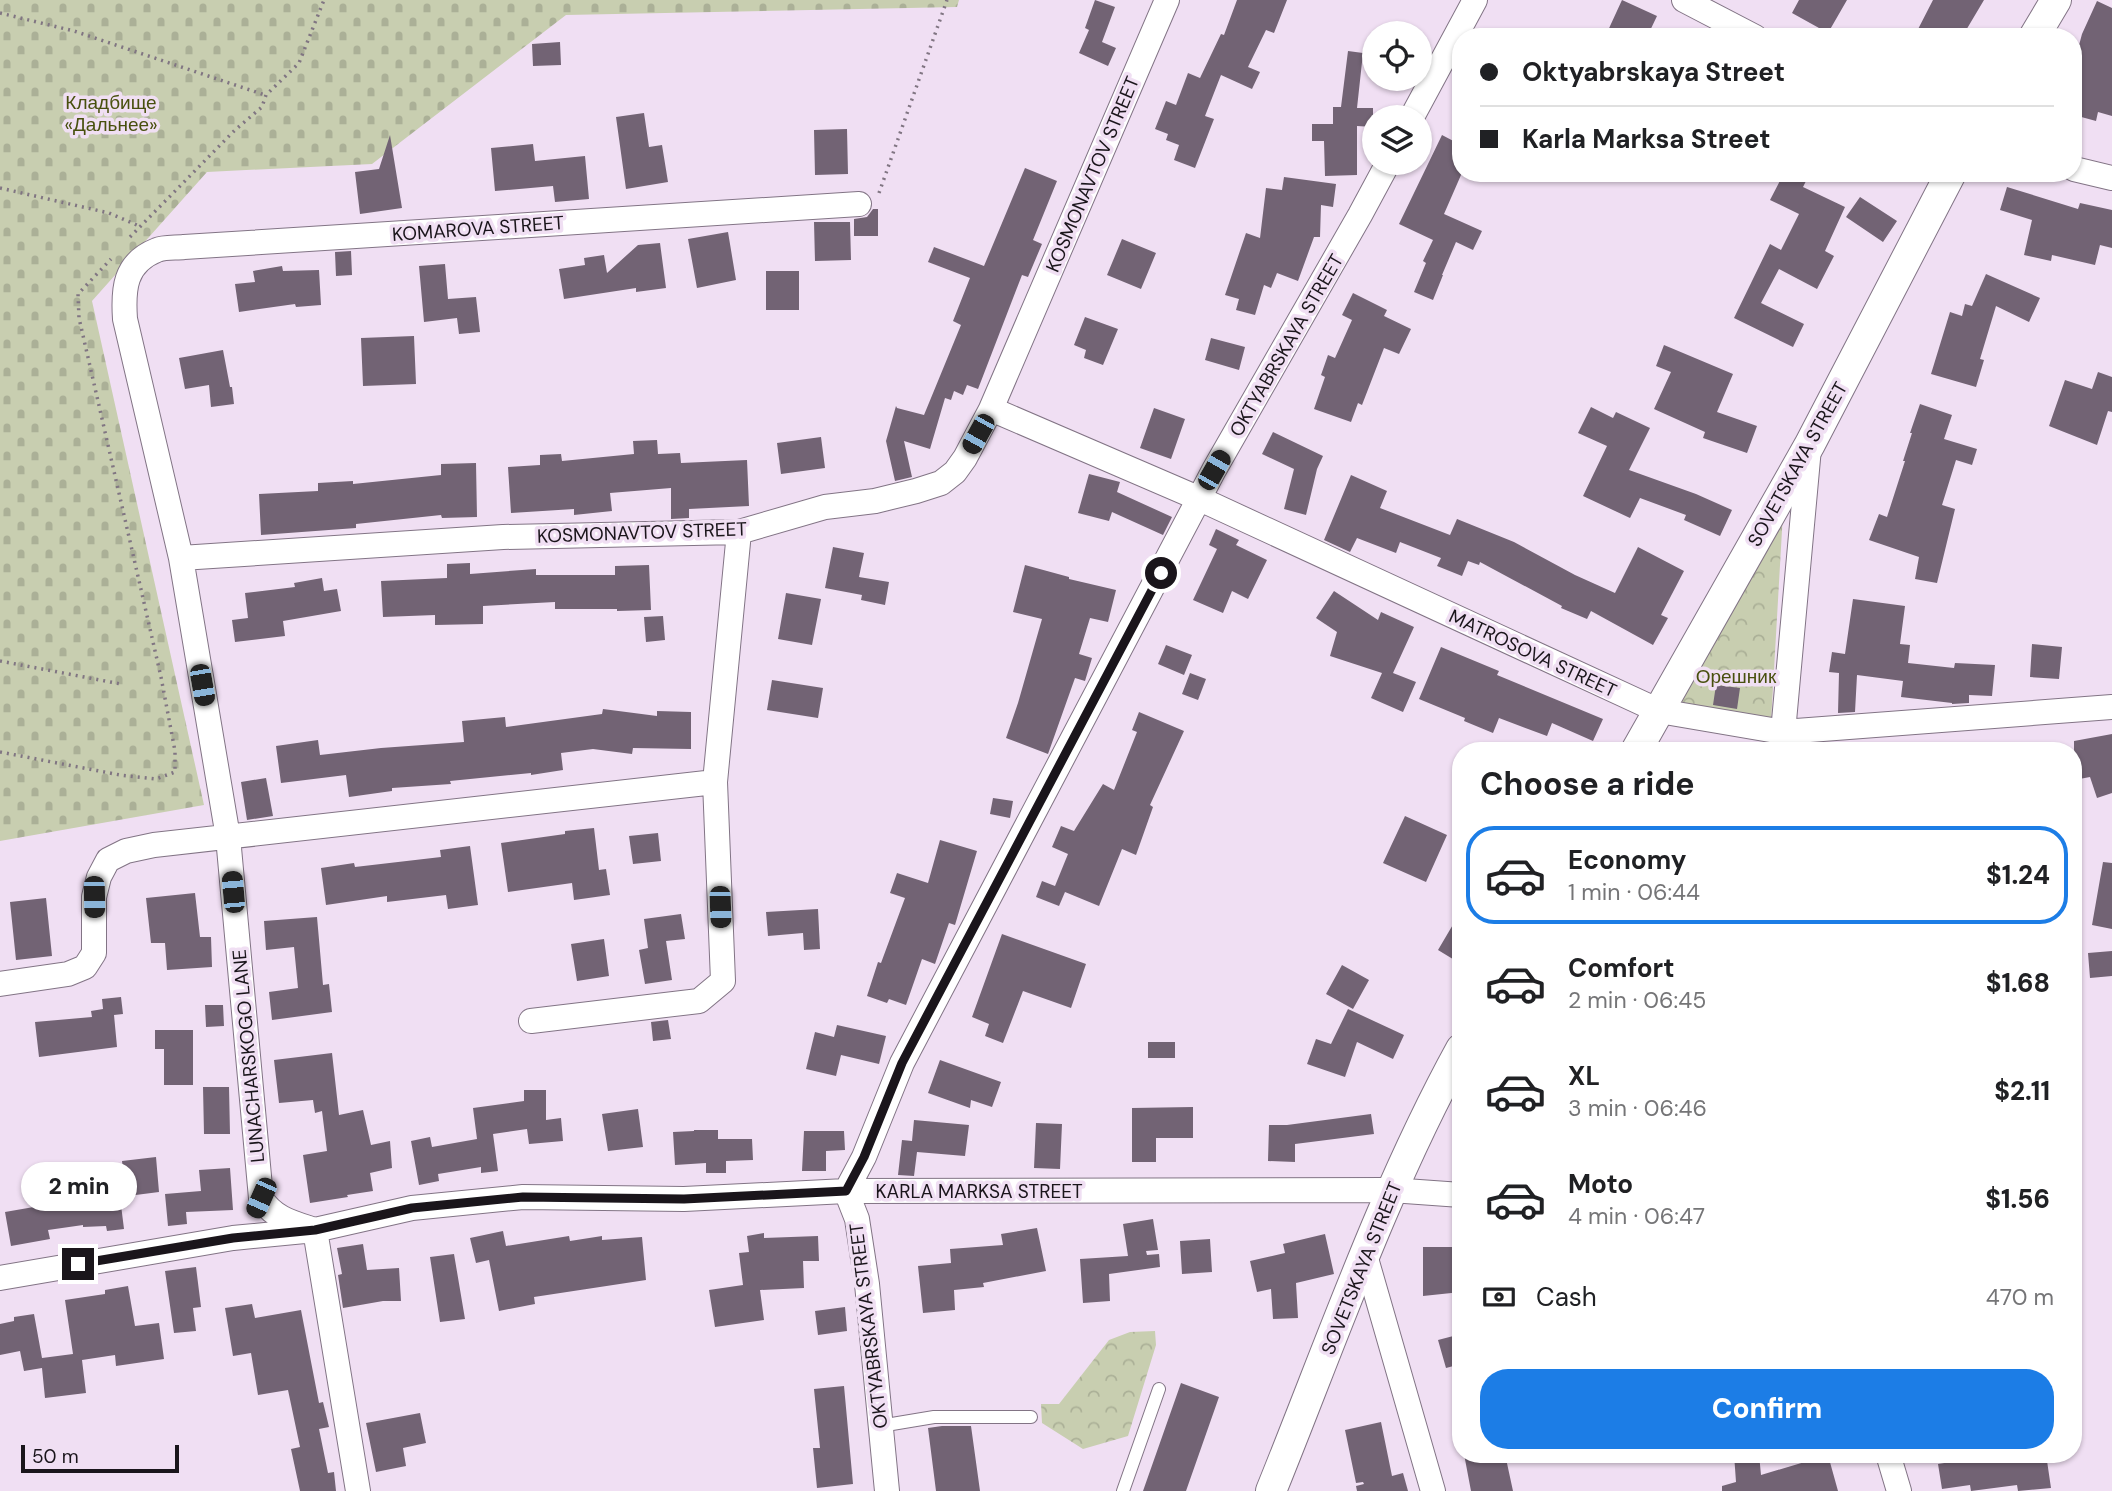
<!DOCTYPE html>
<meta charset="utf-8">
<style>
body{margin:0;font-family:"DM Sans",sans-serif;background:#f6f6f6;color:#202124;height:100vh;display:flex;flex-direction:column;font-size:26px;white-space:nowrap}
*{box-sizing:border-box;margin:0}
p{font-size:23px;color:#757577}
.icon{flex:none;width:38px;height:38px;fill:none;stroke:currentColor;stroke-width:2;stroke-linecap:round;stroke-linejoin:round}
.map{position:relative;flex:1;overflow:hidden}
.side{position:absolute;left:1452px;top:742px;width:630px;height:721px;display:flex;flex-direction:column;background:#fff;border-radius:28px;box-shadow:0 2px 5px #0004}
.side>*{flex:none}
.guide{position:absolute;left:1452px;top:28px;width:630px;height:154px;border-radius:28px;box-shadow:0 2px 5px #0004;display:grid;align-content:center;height:154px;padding:0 28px;background:#fff}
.buttons{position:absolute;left:1362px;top:21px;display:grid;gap:14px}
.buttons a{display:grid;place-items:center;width:70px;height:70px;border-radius:50%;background:#fff;box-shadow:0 2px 5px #0004;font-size:35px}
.scale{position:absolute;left:21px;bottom:18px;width:158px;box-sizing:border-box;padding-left:7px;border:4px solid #1a151b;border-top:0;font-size:19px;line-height:24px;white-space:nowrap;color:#1a151b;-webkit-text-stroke:5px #f0dff3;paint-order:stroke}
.end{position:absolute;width:32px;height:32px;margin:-16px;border:9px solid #1a151b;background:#fff;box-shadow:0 0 0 4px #fff}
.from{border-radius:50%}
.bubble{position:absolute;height:49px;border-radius:24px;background:#fff;box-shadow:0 2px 5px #0004;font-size:23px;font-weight:800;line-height:49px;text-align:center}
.car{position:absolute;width:21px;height:42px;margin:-21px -10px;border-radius:9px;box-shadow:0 0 5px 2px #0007;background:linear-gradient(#222 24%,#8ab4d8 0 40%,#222 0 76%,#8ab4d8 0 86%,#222 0)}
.guide b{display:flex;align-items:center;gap:24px;height:66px;font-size:26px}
.guide b+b{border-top:2px solid #e0e0e0}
.guide i{width:18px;height:18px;background:#202124}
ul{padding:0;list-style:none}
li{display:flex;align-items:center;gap:21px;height:98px;margin:0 14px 10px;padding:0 14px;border:4px solid transparent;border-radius:28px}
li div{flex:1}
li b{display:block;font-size:26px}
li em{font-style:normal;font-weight:800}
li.on{border-color:#1c7de6}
li>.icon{width:63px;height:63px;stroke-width:1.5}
h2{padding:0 28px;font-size:32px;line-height:84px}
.pay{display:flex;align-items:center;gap:18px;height:77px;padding:0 28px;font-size:26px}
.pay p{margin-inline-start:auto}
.action{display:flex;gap:14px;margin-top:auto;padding:14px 28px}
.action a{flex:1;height:80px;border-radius:28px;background:#1c7de6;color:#fff;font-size:28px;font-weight:800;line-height:80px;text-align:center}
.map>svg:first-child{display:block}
</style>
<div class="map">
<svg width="2112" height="1491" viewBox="0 0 2112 1491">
<defs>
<pattern id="forest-crowns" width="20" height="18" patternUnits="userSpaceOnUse" patternTransform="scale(1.75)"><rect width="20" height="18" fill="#c8ceb0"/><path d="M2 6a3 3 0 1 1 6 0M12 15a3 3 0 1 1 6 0" fill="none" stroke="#abb097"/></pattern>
<pattern id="cemetery-stones" width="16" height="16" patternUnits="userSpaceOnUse" patternTransform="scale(1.75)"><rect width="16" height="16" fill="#c8ceb0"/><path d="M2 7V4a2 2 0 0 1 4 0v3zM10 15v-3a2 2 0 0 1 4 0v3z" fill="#abb097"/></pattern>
</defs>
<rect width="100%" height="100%" fill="#f0dff3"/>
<!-- forest -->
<path fill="url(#forest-crowns)" d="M1783,513l-12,209 -96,-18z
M1155,1331l1,14 -28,91 -45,13 -41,-26 -1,-19h18l50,-64 21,-8z"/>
<!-- cemetery -->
<path fill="url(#cemetery-stones)" d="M0,0h959l-2,7 -391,8 -194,149 -165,8 -115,129 112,504 -204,36z"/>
<!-- building -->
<path fill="#726374" d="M1095,0l20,7 -13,35 14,6 -8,18 -29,-13 10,-23 -4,-2z
M1237,0h50l-13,33 -8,-3 -18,37 12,5 -8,17 -31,-14 -16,41 9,3 -19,49 -21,-8 5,-15 -13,-5 2,-6 -13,-5 11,-28 10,4 12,-32 12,5 21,-44 3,1z
M1622,0l35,16 -10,21h-42z
M1799,0h48l-19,33 -36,-20z
M1933,0h51l-22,37h-48z
M2097,1l15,7v108l-14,-4 -2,9 -22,-6v-51l8,-30z
M560,42l1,23 -28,1 -1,-22z
M1348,51l15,2 -6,55h16v19l-16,-1v49l-32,1 -1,-35h-12v-17h21v-17h8z
M644,113l5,34 13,-2 6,37 -42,7 -10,-72z
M847,129l1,45 -33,1 -1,-45z
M390,135l12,73 -42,6 -5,-42 24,-3z
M1442,135l19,10v30l-17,39 38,17 -9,19 -17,-8 -14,33h1l-10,25 -19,-8 12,-29 -3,-2 10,-21 -34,-16z
M533,144l2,17 50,-5 4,43 -34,3 -2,-16 -58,5 -4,-43z
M1025,168l32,13 -24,59 9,4 -14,33 -6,-2 -44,114 -11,-4 -4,10 -9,-4 -3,9 -6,-2 -15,51 -26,-8 8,36 -17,4 -9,-40 10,-35 1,2 27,7 37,-90 -8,-4 17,-43 -42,-16 6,-15 50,19z
M1784,173h26l-7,14 42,20 -20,44 9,5 -17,33 -38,-20 -18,34 43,21 -11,23 -59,-29 36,-74 11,6 18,-36 -29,-14z
M1284,177l52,7 -3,23 -12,-2 -1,32h-6l-16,44 -21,-8 -6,15 -7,-3 -9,30 -19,-5 3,-11 -14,-4 21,-62 14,5 6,-50 16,2z
M2007,187l71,22 2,-6 32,7v38l-12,-3 -5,20 -43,-10 -1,6 -27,-6 8,-35 -32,-10z
M1860,197l37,24 -14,21 -37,-25z
M873,209h5v27h-24v-17l13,-2z
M814,222h36l1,38 -36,1z
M728,232l8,48 -39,8 -9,-49z
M1122,239l34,14 -15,36 -34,-14z
M660,243l6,45 -30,4v-4l-72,11 -5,-30 26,-4 -1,-7 20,-3 3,18 31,-28z
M351,251l1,24 -16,1 -1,-24z
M445,264l3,35 28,-2 4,35 -21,2 -2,-16 -33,4 -5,-56z
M282,266l1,5 36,-1 2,35 -25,2 -1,-3 -56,8 -4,-28 20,-2 -2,-11z
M766,271h33v39h-33z
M1986,274l54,24 -11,24 -33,-16 -16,53 4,1 -8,27 -45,-13 19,-62 12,4 3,-12 7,2z
M1353,293l34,17 -3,6 27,13 -12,25 -15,-6 -22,57 -4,-2 -7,19 -37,-13 11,-32 -4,-2 7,-20 7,3 17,-38 -10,-5z
M1085,317l33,12 -15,36 -19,-7 2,-8 -12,-5z
M414,336l2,48 -53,2 -2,-48z
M1211,338l34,9 -6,23 -34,-10z
M1664,345l69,29 -16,38 40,14 -10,27 -44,-15 2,-6 -51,-23 17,-37 -15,-6z
M223,350l7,37h2l2,17 -23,3 -2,-22 -24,4 -6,-31z
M2098,372l14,5v35l-4,-1 -11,34 -48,-19 16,-46 27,9z
M1920,404l32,11 -8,24 33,10 -5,16 -16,-5 -14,45 13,4 -18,74 -22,-4 4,-22 -50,-17 10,-26 8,3 18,-56h-2l9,-28h-2z
M1591,407l22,11 3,-6 34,16 -21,42 67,24 36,16 -12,26 -36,-16 2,-5 -46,-17 -10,20 -47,-22 24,-50 -29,-13z
M1154,408l31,11 -14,40 -31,-11z
M1273,432l50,24 -6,13 -11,46 -22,-6 10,-40 -32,-15z
M821,437l4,31 -44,6 -4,-31z
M657,440l1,14 22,-1 1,10 66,-3 2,46 -60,3v9l-18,1v-31l-61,5 2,18 -38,4v-6l-63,4 -3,-46 32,-2v-10l21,-1 1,7 72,-7 -1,-13z
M476,463l1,54 -35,1 -1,-3 -85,9v4l-95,7 -2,-41 59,-3v-8l35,-2v3l88,-9v-11z
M1089,474l31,8 -3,10 55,25 -9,18 -51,-23 -3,9 -31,-8z
M1351,475l36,16 -7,17 70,27 7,-16 57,23 61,33 40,18 23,-46 46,24 -23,44 7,3 -15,27 -62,-34 -4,8 -26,-11 1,-2 -82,-44 -1,3 -11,-4 -6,15 -25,-10 4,-8 -41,-16 -4,11 -39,-15 -7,14 -26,-12z
M1216,529l23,11 -3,5 31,15 -19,39 -16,-8 -9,22 -30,-13 24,-51 -8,-4z
M833,547l31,6 -5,24 30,5 -4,23 -24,-5 1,-5 -37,-7z
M470,563v11l66,-5v6h79v-9l34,-1 2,45 -34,1v-2h-62v-7l-72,4v18l-48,1v-10l-52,2 -2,-36 66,-3v-14z
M1025,565l44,12v2l47,11 -8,32 -18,-4 -11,36 13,4 -7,23 -10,-3 -27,76 -42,-16 12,-35 24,-84 -29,-7z
M322,578l2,13 13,-2 4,22 -58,10 2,15 -50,6 -3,-22 16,-2 -3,-25 50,-6 -1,-4z
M1334,591l44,29 3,-8 33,15 -21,46 23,9 -13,30 -32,-14 11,-25 -52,-17 7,-24 -21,-14z
M786,593l35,6 -9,46 -34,-6z
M1853,599l52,7 -5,38 10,1 -2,18 46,5 1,-5 40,2 -3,31 -23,-1v8l-17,1v-1l-51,-6 2,-16 -46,-6 -2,37 -17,1 1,-40 -10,-1 3,-20 13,2z
M663,616l2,24 -19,2 -2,-25z
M2032,644l30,3 -3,32 -29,-2z
M1166,645l26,10 -8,20 -26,-11z
M1441,647l58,24 -2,4 106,44 -10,22 -41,-18 -5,13 -48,-18 -6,15 -29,-12 1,-3 -46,-19z
M1190,673l16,6 -8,21 -16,-6z
M772,680l51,8 -5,30 -51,-8z
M1716,685l24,3 -3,21 -24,-4z
M603,709l54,7v-5l34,1v37l-58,-1 -1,6 -39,-5 -32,4 2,17 -32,5v-2l-81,8 1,3 -59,4v3l-43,6 -3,-22 -65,8 -5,-37 42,-6 2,15 61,-7 83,-6 -2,-21 43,-4 1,10 96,-13z
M1139,712l45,19 -34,74 3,2 -17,48 -14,-6 -23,57 -34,-14 -6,14 -23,-9 6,-16 13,5 13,-32 -16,-7 9,-21 13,5 29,-47 11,6 23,-58 -5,-2z
M2112,734v59l-15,5 -7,-21 -16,3v-39z
M266,778l7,38 -26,4 -6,-38z
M993,798l20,3 -3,17 -20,-4z
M1405,816l42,19 -21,47 -43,-19z
M594,828l5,42 7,-1 4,26 -36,5 -2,-17 -64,9 -7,-49 64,-9v-3z
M658,833l3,28 -28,3 -4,-28z
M940,840l37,11 -22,74 -6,-2 -14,41 -13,-5 -16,46 -17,-6 -2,4 -20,-7 11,-34 3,1 24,-65 -15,-5 7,-20 31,10z
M470,846l8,59 -30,4 -2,-14 -59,7v-6l-61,9 -5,-37 33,-5 1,4 86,-10 -1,-7z
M2103,862l9,1v66l-20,-4z
M195,893l5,44h11l1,30 -45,3 -2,-27h-14l-5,-45z
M46,898l6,58 -36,4 -6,-58z
M818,909l2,40 -16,1 -1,-17 -35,3 -2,-24z
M1461,911v53l-23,-14z
M681,914l4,25 -19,2 6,39 -27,4 -6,-34 9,-2 -4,-29z
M317,917l6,68 6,-1 3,28 -60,8 -3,-28 29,-4 -4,-41 -28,3 -2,-29z
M1002,934l84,30 -15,44 -48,-17 -20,52 -18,-7 4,-12 -17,-7z
M604,939l5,37 -32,5 -6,-37z
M2112,951v25l-22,2 -2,-25z
M1342,965l27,15 -16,29 -27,-15z
M121,997l2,17 -9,1 3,32 -78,10 -4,-35 57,-5 -1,-6 12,-2 -1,-10z
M205,1005h18l1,21 -18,1z
M1348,1009l56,26 -11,24 -36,-17 -12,35 -38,-13 9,-25 15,5z
M668,1020l3,19 -18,2 -2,-19z
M837,1025l49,11 -7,28 -38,-9 -5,21 -30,-7 9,-37 19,5z
M155,1030h38v55h-29v-36h-9z
M1148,1042h27v16h-27z
M332,1053l7,62 24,-5 8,35 19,-4 2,27 -22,5 3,18 -26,4 1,2 -38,6 -7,-48 24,-4 -5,-40 -7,2 -2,-13 -34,3 -5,-43z
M940,1060l61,22 -9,25 -21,-7 -1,8 -42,-15z
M203,1087h26l1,47h-26z
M524,1090h22v30l15,-2 2,23 -34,3 -2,-15 -34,5 5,37 -17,2v-6l-43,7 1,7 -20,4 -8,-44 19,-4 2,10 45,-8 -4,-31 51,-7z
M1193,1107v31h-37v24h-24v-54z
M638,1109l5,38 -35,4 -6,-37z
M1371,1114l3,20 -79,10v18l-27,-1 1,-36h18z
M914,1120l55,5 -4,31 -48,-4 -3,24 -16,-1 4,-35 10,1z
M1036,1123l26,1 -2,45 -26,-1z
M694,1130h24v9h34l1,21 -27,1v12h-20v-10l-31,2 -2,-33 21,-1z
M804,1131h40l1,19 -19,1v20h-24z
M156,1157l3,35 -39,5 4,32 -17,2 -1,-5 -23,1v-2l-35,5 2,9 -39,7 -6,-34 46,-8 -3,-20 33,-5 -1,-6 43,-3 -1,-9z
M230,1168l3,42 -47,2 1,12 -19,2 -3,-32 36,-3 -2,-21z
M1153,1219l5,31 -12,1 1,4 12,-1 1,13 -51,7 1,27 -27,2 -3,-44 48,-3 -5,-32z
M1037,1228l9,43 -63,12 1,4 -30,3 1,20 -32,3 -5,-47 33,-3 -1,-14 53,-4 -2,-11z
M503,1231l3,15 63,-10 1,5 32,-5v4l40,-3 4,43 -112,17 1,7 -36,7 -10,-51 -13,3 -6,-25z
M764,1233v5l54,-2 1,25h-16l1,27 -44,2 4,30 -49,7 -6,-37 34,-5 -4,-32 10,-1 -2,-16z
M1325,1234l9,40 -38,9 2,35 -25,1 -2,-30 -14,3 -7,-31 35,-8 -2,-9z
M1210,1239l2,33 -30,2 -2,-33z
M363,1244l4,26 32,-2 2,33h-18l-40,7 -5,-33 4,-1 -5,-26z
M1423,1247h38v45l-38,4z
M454,1254l11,65 -25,3 -10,-65z
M196,1267l5,40 -8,1 3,23 -22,2 -9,-62z
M128,1286l7,40 24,-3 5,36 -48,7 -1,-11 -33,5 4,33 -41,5 -3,-30 -18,3 -4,-20 -20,4v-31l14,-3v-4l20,-3 8,44 31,-4 -8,-54 40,-6v-4z
M252,1304l3,14 46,-8 18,93 4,-1 6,25 -10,2 9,44 6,-1 2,19h-36l-9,-42 9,-2 -12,-57 -30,5 -7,-42 -18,3 -8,-48z
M845,1307l2,24 -29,4 -3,-24z
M1461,1334v30l-15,4 -8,-28z
M1181,1383l38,14 -33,94h-43z
M844,1386l9,98 -36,4 -4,-40h7l-6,-59z
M420,1413l6,30 -23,5 3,18 -30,6 -10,-49z
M1381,1422l11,54 11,-3 5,18h-51l-1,-5 8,-2 -1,-2 -7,1 -11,-53z
M942,1426h29l9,65h-44l-8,-63z
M1464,1454h41l8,37h-42z
M1734,1454h25l2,21 67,-20 10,36h-116v-5l14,-4z
M2039,1454h7l5,34 -33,3 -1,-6 -46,6 -1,-6 -28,4 -4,-25 44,-7 1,6z"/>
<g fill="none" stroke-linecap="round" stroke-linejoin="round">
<!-- service casing -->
<g stroke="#827485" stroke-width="14">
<path id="service" d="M880,1426l54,-9h97
M1123,1491l36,-102"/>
</g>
<!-- minor casing -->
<g stroke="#827485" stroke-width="26">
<path id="minor" d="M1684,0l71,37
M1412,117l63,-117
M2074,169l38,9
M991,409l209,90 459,212 124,21 329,-25
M181,558l322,-21 236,-5 86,-25 50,-6 41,-10 25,-8 14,-11 10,-14 26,-49 176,-409
M1784,751l-1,-19 26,-284
M0,984l68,-10 17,-7 9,-14v-56l5,-20 9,-17 18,-9 28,-6 561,-63
M531,1021l168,-20 24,-20 -8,-199 24,-250
M1365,1255l68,236
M0,1278l233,-40 82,-8 97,-22 111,-11 161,2 162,-8 545,-1 70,5
M1888,1454l11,37
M358,1491l-43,-261c-21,-7 -41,-11 -54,-32l-33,-361 -47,-279 -56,-239c-2,-29 -1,-56 32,-69 7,-3 19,-2 27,-3l675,-43
M887,1491l-20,-207 -10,-65 -11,-28 18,-34 38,-94 312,-593 146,-255 28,-52"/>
</g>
<!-- tertiary casing -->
<g stroke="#827485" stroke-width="32">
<path id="tertiary" d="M2034,37l22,-37
M1636,751l174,-307 141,-271
M1271,1491c60,-148 113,-302 190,-442"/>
</g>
<!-- path -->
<path stroke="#807582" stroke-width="3.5" stroke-dasharray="2 5" stroke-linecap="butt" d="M0,13l74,18 191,64
M0,188l109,25 30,13
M879,193l68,-193
M130,237l105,-107 27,-23 4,-12 33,-32 25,-63
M0,661l121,23
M0,752l120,23 36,4 19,-7v-21l-14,-74 -82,-359 -1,-24 33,-35"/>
<!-- service -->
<use href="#service" stroke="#fff" stroke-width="12"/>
<!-- minor -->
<use href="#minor" stroke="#fff" stroke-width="24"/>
<!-- tertiary -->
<use href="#tertiary" stroke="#fff" stroke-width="30"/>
</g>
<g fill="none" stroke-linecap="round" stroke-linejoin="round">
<!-- route -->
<path stroke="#1a151b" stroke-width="9" d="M78,1264l155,-26 82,-8 97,-22 111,-11 161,2 162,-8 18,-34 38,-94 259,-490"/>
</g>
<g text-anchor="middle" stroke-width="7" stroke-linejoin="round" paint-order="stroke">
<!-- park labels -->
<g font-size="19" fill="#48500e" stroke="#f0dff3">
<text x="111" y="109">Кладбище<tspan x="111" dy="22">«Дальнее»</tspan></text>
<text x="1736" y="683">Орешник</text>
</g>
<!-- street labels -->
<g font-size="19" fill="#1a151b" stroke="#f0dff3">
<text transform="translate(1092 174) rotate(-67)" y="7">KOSMONAVTOV STREET</text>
<text transform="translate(478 228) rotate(-4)" y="7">KOMAROVA STREET</text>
<text transform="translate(1286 345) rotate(-60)" y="7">OKTYABRSKAYA STREET</text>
<text transform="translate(1797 464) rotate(-61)" y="7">SOVETSKAYA STREET</text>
<text transform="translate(642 532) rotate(-2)" y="7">KOSMONAVTOV STREET</text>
<text transform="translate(1533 653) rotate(25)" y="7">MATROSOVA STREET</text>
<text transform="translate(248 1056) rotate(-95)" y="7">LUNACHARSKOGO LANE</text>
<text x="979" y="1198">KARLA MARKSA STREET</text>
<text transform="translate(1361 1268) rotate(-68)" y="7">SOVETSKAYA STREET</text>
<text transform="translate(868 1326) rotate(-97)" y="7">OKTYABRSKAYA STREET</text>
</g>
</g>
</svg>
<div class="buttons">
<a><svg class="icon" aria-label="locate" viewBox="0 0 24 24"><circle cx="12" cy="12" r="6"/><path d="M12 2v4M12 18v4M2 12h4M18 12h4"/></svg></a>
<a><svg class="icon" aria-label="layers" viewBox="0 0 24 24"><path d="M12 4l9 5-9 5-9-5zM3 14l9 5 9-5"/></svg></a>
</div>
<div class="scale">50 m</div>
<i class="end from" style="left:1161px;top:573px"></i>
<i class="end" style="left:78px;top:1264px"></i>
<div class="bubble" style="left:21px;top:1162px;width:116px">2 min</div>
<i class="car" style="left:978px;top:434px;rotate:209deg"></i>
<i class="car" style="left:1214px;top:470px;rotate:30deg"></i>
<i class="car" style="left:202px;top:685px;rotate:170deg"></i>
<i class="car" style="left:233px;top:892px;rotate:355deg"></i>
<i class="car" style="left:94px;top:897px;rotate:179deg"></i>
<i class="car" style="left:720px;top:907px;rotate:178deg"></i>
<i class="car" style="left:261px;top:1198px;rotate:204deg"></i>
<div class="guide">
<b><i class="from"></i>Oktyabrskaya Street</b>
<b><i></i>Karla Marksa Street</b>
</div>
<section class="side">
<h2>Choose a ride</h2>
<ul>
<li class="on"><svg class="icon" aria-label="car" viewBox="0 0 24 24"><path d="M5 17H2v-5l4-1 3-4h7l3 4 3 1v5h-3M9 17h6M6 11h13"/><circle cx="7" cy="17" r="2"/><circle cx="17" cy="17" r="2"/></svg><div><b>Economy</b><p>1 min · 06:44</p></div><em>$1.24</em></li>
<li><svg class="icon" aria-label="car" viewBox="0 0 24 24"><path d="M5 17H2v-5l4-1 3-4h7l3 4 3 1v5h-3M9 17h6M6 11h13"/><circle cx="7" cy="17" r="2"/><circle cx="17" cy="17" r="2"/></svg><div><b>Comfort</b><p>2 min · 06:45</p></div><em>$1.68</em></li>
<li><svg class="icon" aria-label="car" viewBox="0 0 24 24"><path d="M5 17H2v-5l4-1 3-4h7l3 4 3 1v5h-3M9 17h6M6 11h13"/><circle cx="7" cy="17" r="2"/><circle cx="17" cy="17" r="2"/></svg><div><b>XL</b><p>3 min · 06:46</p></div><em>$2.11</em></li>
<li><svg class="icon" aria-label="car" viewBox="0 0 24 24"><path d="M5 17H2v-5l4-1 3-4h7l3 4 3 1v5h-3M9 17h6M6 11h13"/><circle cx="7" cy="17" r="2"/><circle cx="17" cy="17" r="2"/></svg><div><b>Moto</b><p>4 min · 06:47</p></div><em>$1.56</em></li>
</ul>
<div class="pay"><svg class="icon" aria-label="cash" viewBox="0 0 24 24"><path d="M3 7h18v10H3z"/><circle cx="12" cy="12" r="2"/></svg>Cash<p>470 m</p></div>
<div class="action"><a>Confirm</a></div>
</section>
</div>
